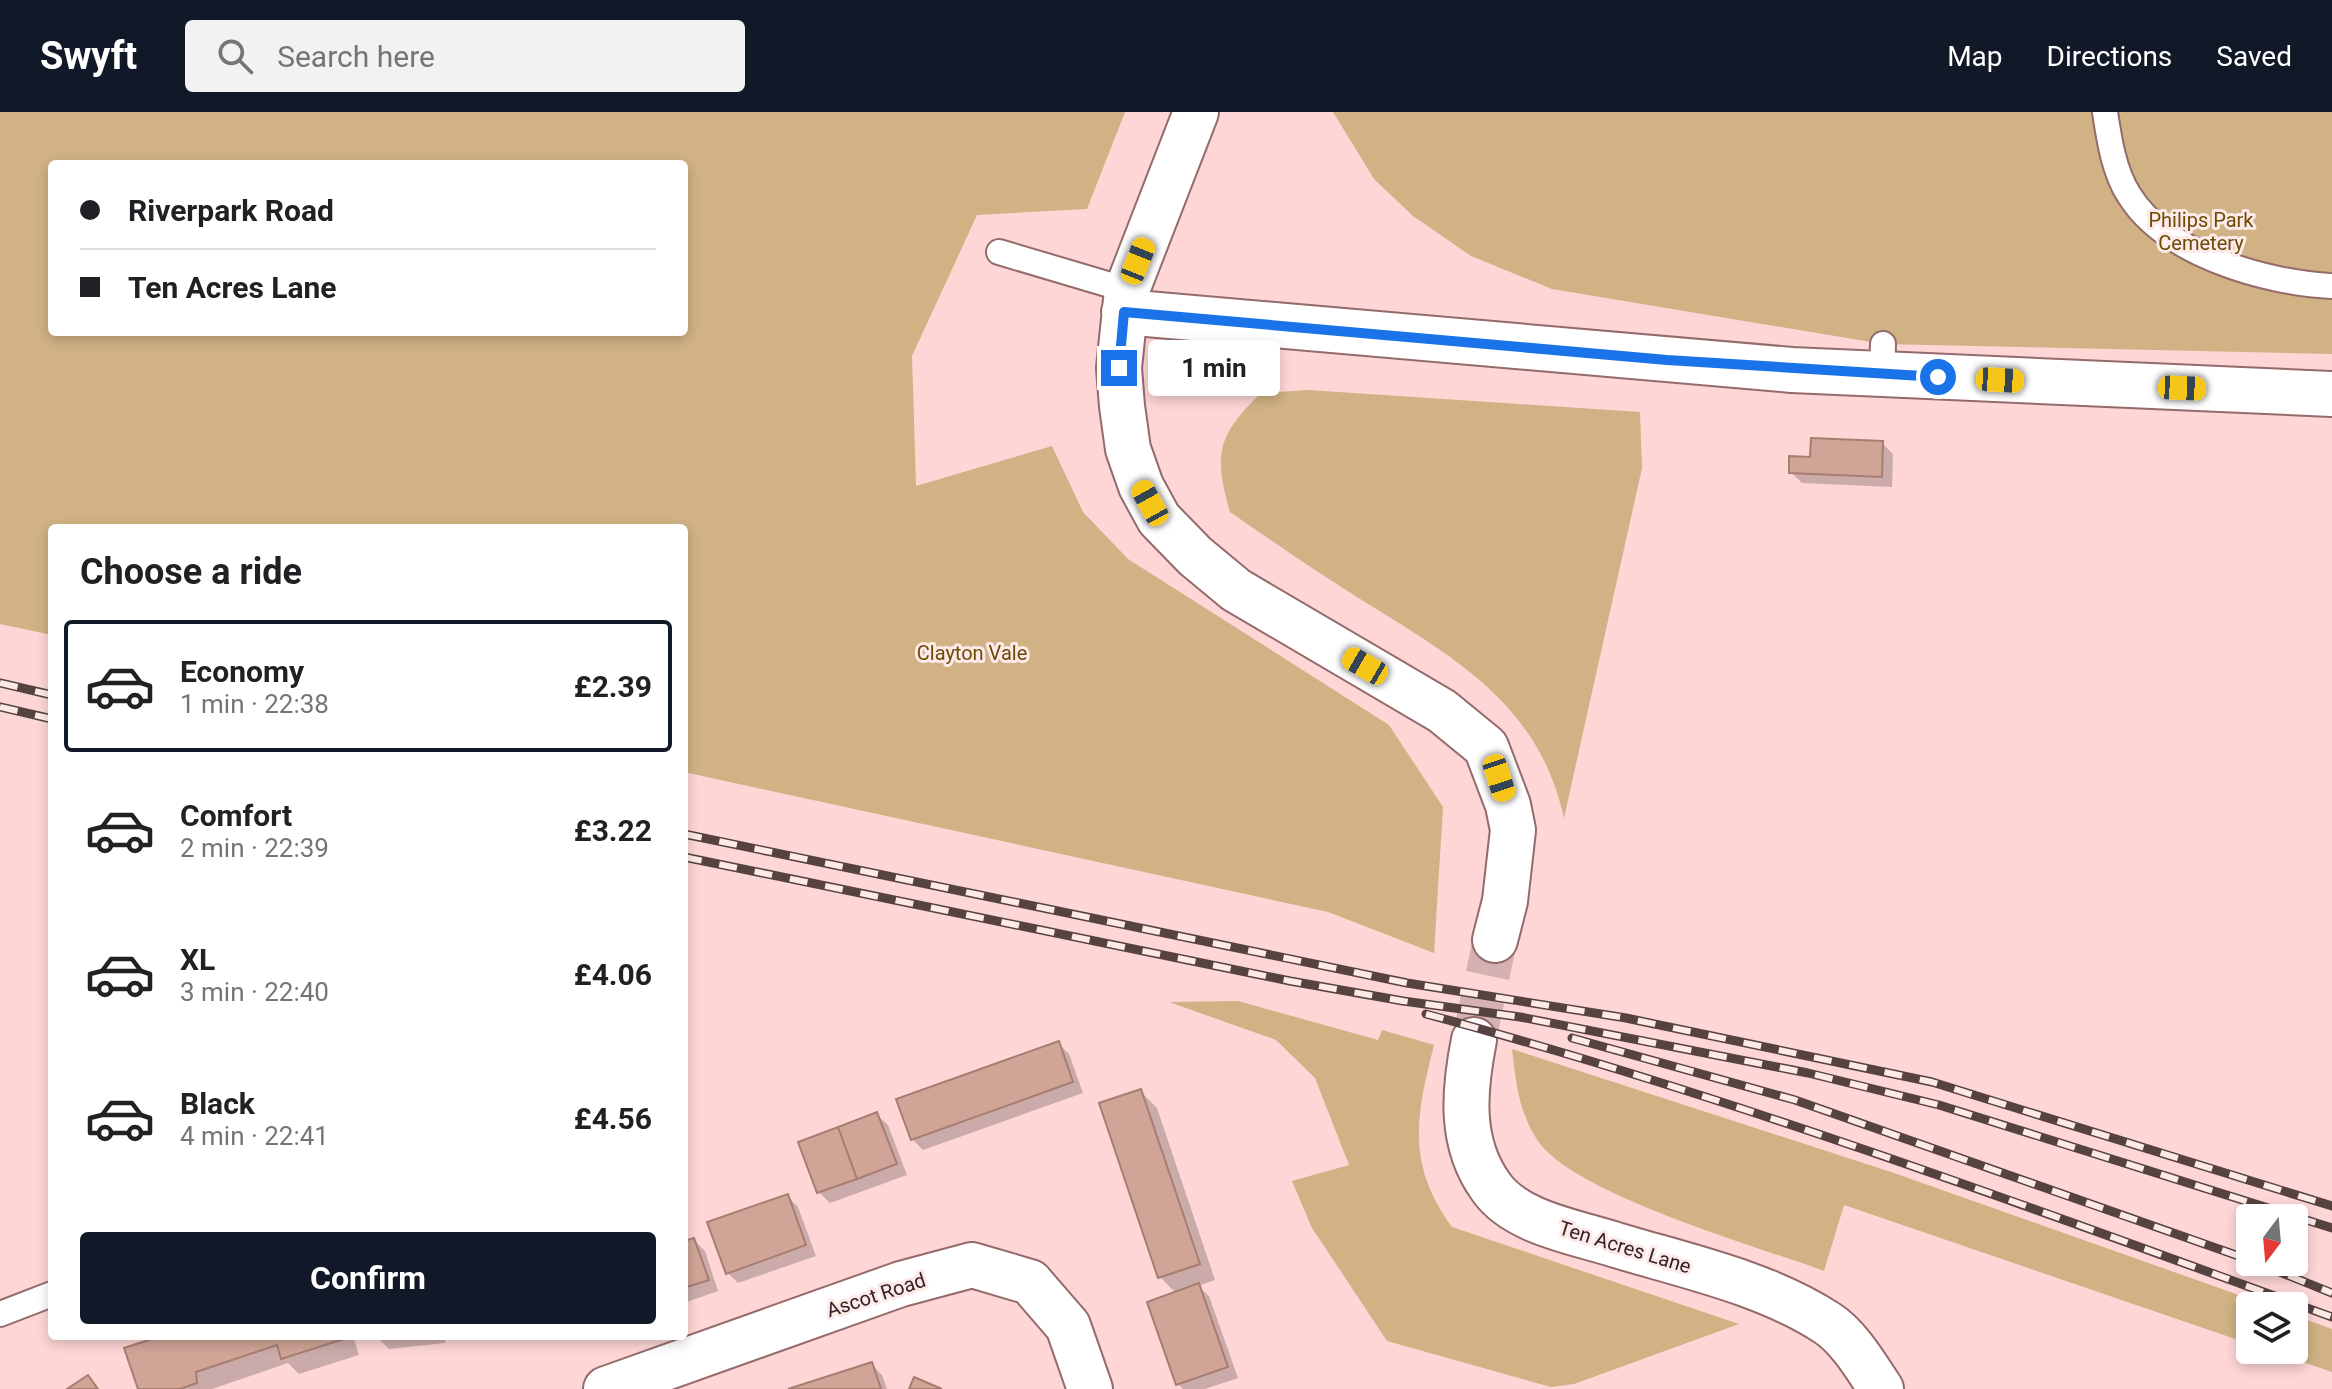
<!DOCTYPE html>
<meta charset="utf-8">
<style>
body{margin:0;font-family:Roboto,sans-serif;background:#f2f2f2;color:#202124;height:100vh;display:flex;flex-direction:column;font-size:30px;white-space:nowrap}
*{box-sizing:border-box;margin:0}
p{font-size:26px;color:#757577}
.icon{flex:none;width:44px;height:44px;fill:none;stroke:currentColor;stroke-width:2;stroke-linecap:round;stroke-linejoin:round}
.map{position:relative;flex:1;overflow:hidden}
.sheet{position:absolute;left:48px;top:412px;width:640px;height:816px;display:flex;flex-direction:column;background:#fff;border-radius:8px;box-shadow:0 4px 12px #0003}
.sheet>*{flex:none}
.guide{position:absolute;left:48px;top:48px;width:640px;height:176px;border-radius:8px;box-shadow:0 4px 12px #0003;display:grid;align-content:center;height:176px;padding:0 32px;background:#fff}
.needle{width:52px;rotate:196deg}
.tools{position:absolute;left:2236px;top:1092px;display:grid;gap:16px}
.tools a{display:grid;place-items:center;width:72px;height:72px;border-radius:8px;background:#fff;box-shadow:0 4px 12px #0003;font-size:40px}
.end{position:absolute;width:36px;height:36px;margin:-18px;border:10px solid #1a73e8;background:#fff;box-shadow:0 0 0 4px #fff}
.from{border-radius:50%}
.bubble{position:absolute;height:56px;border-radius:8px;background:#fff;box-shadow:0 4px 12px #0003;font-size:26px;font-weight:700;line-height:56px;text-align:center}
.car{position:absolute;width:24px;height:48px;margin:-24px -12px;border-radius:10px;box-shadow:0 0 6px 2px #0007;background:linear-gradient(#f5c518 24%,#345 0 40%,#f5c518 0 76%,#345 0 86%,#f5c518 0)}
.guide b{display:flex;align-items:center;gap:28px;height:76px;font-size:30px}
.guide b+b{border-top:2px solid #e0e0e0}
.guide i{width:20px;height:20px;background:#202124}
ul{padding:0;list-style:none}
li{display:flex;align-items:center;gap:24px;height:132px;margin:0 16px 12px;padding:0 16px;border:4px solid transparent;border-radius:8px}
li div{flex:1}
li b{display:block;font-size:30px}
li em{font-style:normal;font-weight:700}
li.active{border-color:#111827}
li>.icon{width:72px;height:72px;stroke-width:1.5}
h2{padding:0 32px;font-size:36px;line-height:96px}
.button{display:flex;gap:16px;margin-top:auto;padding:16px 32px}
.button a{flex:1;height:92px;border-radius:8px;background:#111827;color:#fff;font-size:32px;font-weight:700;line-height:92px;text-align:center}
header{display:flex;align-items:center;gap:48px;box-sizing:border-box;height:112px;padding:0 40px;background:#111827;color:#fff}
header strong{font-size:38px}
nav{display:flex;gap:44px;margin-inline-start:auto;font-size:28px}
.search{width:560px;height:72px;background:#f2f2f2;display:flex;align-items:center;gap:20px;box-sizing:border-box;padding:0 28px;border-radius:8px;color:#757577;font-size:30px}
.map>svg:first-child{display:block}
</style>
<header>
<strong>Swyft</strong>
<div class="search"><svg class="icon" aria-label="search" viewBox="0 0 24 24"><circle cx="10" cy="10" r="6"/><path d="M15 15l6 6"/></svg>Search here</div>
<nav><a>Map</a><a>Directions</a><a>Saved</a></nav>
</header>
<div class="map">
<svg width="2332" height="1277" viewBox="0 0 2332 1277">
<rect width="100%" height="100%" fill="#fdd6d5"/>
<!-- green -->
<path fill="#d0b284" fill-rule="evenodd" d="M0,0h1125l-38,97 -110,6 -65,141 4,130 136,-40 31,66 45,47 261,166 54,82 -9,146 -106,-41 -644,-140v-244h-632v107l-52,-11zM52,52h632v168h-632z
M1333,0h999v242l-449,-10 -331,-55 -81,-33 -58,-40 -39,-37z
M1308,278l332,22 2,56 -78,350c-26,-117 -113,-162 -207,-221 -43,-27 -85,-56 -127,-85 -17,-59 -12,-77 31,-119z
M1238,889l140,39 4,-10 52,15c-18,71 -28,119 18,182l287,97 -165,60 -23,3 -164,-46 -75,-113 -20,-47 57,-16 -34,-87 -39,-38 -107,-38z
M1512,937l382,124 376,133h-20v38l-406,-139 -20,66c-65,-24 -250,-77 -286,-130 -19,-28 -22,-58 -26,-92z
M2294,1203l38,14v43l-64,-22h26z"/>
<!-- shadow -->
<path fill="#0003" d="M1882,331l11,11 -1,33 -90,-4 -11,-11 21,-13z
M1058,931l11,11 14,39 -160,57 -11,-11z
M1141,980l16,16 58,172 -17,6 11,10 29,82 -33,11h-22l-5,-5 -2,-91 -16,-16z
M877,1003l11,10 19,50 -77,28 -11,-11 -18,-49z
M787,1084l11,11 18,49 -78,27 -10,-10z
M694,1128l11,11 13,40 -34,12v-60z
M167,1224h186l6,19 -60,19 -11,-11 -76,26h-72z
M376,1224h70l-1,7 -56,6z
M871,1252l11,11 5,14h-92z"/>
<!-- building -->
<path fill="#d0a597" stroke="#a77d70" stroke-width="2" d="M1811,326l72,3 -1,36 -93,-4v-17l21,1z
M1059,929l14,41 -162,58 -15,-41z
M1141,977l59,175 -42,14 -59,-175z
M877,1000l20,52 -40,15 -19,-52z
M838,1015l19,52 -40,14 -19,-51z
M788,1082l18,51 -80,29 -19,-52z
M694,1126l15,42 -25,8v-47z
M1199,1171l29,84 -52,18 -29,-83z
M161,1224h183v3l-63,20 -4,-14 -81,27 1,11 -17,6h-42l-14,-41z
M872,1250l9,27h-93z
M88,1263l10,14h-31z
M914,1265l28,12h-33z"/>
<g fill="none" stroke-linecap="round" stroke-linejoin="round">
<!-- secondary-tunnel -->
<path stroke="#d5b2b1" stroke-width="44" stroke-dasharray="44 22" stroke-linecap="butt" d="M1474,928l21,-100"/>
<!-- lane casing -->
<g stroke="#956a6a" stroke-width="28">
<path id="lane" d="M2105,0c4,27 9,60 24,83 37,60 138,88 203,91
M999,140l128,38
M1882,262l1,-30
M0,1202l52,-20"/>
</g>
<!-- street casing -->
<g stroke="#956a6a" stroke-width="48">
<path id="street" d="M606,1277l295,-105 71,-19 58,17 38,44 22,63"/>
</g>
<!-- secondary casing -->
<g stroke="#956a6a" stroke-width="48">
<path id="secondary" d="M1196,0l-69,178 -8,78 3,38 6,43 13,37 18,33 36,37 41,34 206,121 44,36 22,58 5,25 -8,71 -10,39
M1124,200l668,58 540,24
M1474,928c-10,50 -15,103 17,147 25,36 85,45 125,58 70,21 150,38 211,78 22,14 40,45 54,66"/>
</g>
<!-- lane -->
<use href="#lane" stroke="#fff" stroke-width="24"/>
<!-- street -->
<use href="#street" stroke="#fff" stroke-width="44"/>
<!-- secondary -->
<use href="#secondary" stroke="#fff" stroke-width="44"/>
<!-- rail casing -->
<g stroke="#574242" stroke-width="9">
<path id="rail" d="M0,571l52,12
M0,595l52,12
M684,722l723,149 219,35 306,64 400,124
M684,745l606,124 113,20 117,16 288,56 131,32 393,123
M1426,902c308,83 607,194 906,303
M1572,926l223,62 455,160
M2255,1150l77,31"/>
</g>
<!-- rail -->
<use href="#rail" stroke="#fde9e8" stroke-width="6" stroke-dasharray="18" stroke-linecap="butt"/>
</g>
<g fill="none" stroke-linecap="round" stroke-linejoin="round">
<!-- route -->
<path stroke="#1a73e8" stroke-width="10" d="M1119,256l5,-56 543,48 271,17"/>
</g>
<g text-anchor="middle" stroke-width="6" stroke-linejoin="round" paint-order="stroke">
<!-- park labels -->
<g font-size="20" fill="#6c4b06" stroke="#fde9e8">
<text x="2201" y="115">Philips Park<tspan x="2201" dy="23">Cemetery</tspan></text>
<text x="972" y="548">Clayton Vale</text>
</g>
<!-- street labels -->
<g font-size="20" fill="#352323" stroke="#fde9e8">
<text transform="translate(1625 1135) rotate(17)" y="7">Ten Acres Lane</text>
<text transform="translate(876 1183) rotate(-18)" y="7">Ascot Road</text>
</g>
</g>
</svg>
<div class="tools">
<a><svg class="needle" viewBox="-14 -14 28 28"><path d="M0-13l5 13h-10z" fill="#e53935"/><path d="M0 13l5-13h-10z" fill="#757577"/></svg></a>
<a><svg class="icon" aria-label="layers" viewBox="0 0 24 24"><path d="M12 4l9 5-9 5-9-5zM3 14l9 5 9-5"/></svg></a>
</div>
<i class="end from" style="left:1938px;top:265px"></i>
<i class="end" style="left:1119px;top:256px"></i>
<div class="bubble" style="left:1148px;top:228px;width:132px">1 min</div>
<i class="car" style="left:1138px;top:149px;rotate:22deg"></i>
<i class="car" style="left:2000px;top:268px;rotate:93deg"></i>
<i class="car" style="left:2182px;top:276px;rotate:92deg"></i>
<i class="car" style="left:1150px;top:391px;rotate:331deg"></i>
<i class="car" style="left:1365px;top:554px;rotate:300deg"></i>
<i class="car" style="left:1499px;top:666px;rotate:162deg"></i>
<div class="guide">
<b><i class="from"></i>Riverpark Road</b>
<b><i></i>Ten Acres Lane</b>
</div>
<section class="sheet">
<h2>Choose a ride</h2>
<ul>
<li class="active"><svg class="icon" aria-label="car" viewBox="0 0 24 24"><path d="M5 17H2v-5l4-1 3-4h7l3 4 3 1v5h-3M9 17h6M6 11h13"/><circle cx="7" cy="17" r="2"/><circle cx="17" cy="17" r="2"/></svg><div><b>Economy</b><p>1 min · 22:38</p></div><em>£2.39</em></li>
<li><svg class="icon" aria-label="car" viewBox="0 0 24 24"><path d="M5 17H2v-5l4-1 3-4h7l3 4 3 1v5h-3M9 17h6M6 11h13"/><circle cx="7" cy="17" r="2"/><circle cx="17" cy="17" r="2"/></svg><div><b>Comfort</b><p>2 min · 22:39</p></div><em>£3.22</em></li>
<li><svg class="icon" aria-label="car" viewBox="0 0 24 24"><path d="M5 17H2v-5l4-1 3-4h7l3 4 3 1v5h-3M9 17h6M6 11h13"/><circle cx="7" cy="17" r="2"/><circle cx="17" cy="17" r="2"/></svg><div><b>XL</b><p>3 min · 22:40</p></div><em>£4.06</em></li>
<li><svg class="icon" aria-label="car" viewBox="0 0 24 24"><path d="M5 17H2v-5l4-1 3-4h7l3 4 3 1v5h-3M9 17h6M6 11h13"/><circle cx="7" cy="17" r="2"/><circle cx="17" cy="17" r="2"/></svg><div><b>Black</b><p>4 min · 22:41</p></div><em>£4.56</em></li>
</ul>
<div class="button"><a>Confirm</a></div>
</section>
</div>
